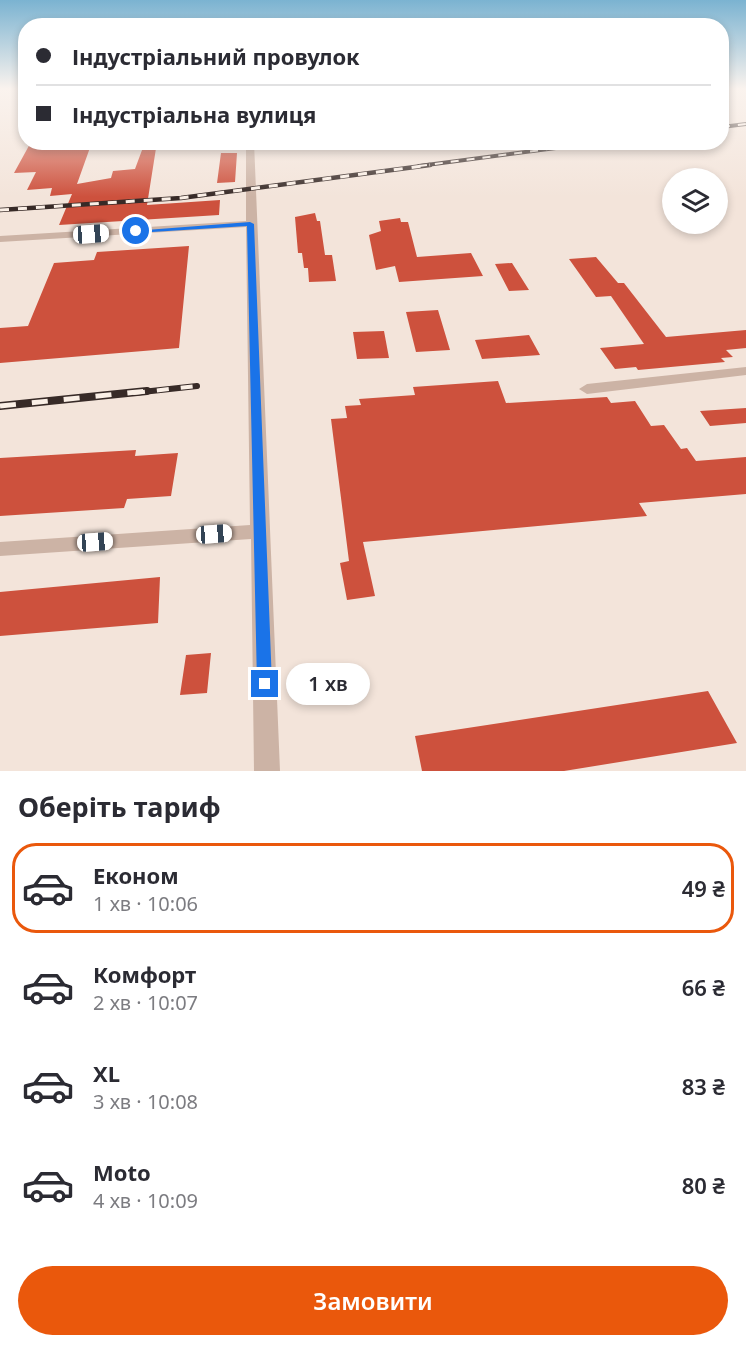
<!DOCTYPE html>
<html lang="uk">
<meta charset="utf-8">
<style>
body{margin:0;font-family:"Noto Sans",sans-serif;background:#f2f2f3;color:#2b2b33;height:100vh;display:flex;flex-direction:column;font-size:22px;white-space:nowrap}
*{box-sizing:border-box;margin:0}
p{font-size:20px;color:#7c7c81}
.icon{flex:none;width:33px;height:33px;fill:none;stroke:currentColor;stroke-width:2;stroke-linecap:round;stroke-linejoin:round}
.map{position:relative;height:771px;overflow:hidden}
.details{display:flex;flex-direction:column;background:#fff;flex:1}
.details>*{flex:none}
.banner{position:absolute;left:18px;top:18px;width:711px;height:132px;border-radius:24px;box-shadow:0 3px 9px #0003;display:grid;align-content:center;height:132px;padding:0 18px;background:#fff}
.buttons{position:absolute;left:662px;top:168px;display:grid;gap:12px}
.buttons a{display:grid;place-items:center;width:66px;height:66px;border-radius:50%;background:#fff;box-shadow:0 3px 9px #0003;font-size:30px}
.end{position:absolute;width:27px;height:27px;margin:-14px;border:8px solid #1a73e8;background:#fff;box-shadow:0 0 0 3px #fff}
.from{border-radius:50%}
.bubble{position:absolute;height:42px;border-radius:21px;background:#fff;box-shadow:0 3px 9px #0003;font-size:20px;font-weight:600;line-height:42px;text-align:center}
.car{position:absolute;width:18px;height:36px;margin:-18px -9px;border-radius:8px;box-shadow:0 0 4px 2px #0007;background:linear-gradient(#fff 24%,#345 0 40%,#fff 0 76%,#345 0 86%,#fff 0)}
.banner b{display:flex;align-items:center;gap:21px;height:57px;font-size:22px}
.banner b+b{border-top:2px solid #e1e1e2}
.banner i{width:15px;height:15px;background:#2b2b33}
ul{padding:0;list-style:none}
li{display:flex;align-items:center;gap:18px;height:90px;margin:0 12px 9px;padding:0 6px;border:3px solid transparent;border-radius:24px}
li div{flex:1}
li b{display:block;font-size:22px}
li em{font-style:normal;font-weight:600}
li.on{border-color:#ea580c}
li>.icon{width:54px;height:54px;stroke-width:1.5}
h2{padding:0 18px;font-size:27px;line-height:72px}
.button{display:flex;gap:12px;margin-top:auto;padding:12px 18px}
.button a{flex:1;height:69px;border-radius:36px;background:#ea580c;color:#fff;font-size:24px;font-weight:600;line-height:69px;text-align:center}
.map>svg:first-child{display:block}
</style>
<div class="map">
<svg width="746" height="771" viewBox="0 0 746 771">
<rect width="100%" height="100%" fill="#f3e4da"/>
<!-- building -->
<path fill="#cd513d" d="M31,142h61l-15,42 34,-6 2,-7 22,-2 10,-27h12l-10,63 73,-5 -1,15 -160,10 13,-31 -22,2 2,-8 -25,2 9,-18 -22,1z
M221,153h16l-2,29 -18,1z
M315,213l2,8h3l5,34h7l4,26 -27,1 -1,-14h-4l-2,-15h-4l-3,-36z
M400,218l1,4h7l9,35 54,-4 12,23 -84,6 -4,-16 -19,4 -7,-35 12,-4 -2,-10z
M189,246l-10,102 -179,15v-35l28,-2 26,-63 40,-3 3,-8z
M596,257l22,26h6l42,54 80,-7v18l-20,2 7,7 -12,1 4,4 -87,8 -2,-3 -21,2 -15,-21 44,-4 -33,-48 -15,1 -27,-38z
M512,263l17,27 -20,1 -14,-27z
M438,310l12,40 -34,2 -10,-40z
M384,331l5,27 -32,1 -4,-27z
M529,335l11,20 -58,4 -7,-19z
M498,381l8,22 101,-6 4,6 24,-2 16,25 13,-1 17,24 6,-1 9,13 50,-4v37l-107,9 8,13 -284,26 12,54 -28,4 -7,-37 9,-2 -18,-142 16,-1 -2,-12 16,-1 -2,-6 56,-4 -2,-8z
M746,408v15l-36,3 -10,-15z
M136,450l-1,6 43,-3 -7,43 -44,3 -3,9 -124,8v-58z
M160,577l-2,46 -158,13v-44z
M211,653l-4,40 -27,2 6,-40z
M708,691l29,52 -173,28h-142l-7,-35z"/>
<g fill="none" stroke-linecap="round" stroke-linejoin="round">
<!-- minor -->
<path fill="#ccb3a5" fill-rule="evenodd" d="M246,142h8l26,629h-26l-3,-232 -251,17v-14l250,-17 -4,-298 -246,15v-6l246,-15z
M746,367v8l-159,19 -8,-5 8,-5z"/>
<!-- rail-far3 casing -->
<g stroke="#372a27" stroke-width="4">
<path id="rail-far3" d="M722,127l24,-3
M419,166l183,-24"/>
</g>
<!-- rail-far2 casing -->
<g stroke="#372a27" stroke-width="4.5">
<path id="rail-far2" d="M0,210l181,-12 249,-33"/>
</g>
<!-- rail-far1 casing -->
<g stroke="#372a27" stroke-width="6">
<path id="rail-far1" d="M133,393l64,-7"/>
</g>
<!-- rail casing -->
<g stroke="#372a27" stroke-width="8">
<path id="rail" d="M0,406l147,-15"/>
</g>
<!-- rail-far3 -->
<use href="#rail-far3" stroke="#faefe6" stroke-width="2" stroke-dasharray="8" stroke-linecap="butt"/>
<!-- rail-far2 -->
<use href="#rail-far2" stroke="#faefe6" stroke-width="3" stroke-dasharray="9" stroke-linecap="butt"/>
<!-- rail-far1 -->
<use href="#rail-far1" stroke="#faefe6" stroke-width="4" stroke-dasharray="12" stroke-linecap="butt"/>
<!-- rail -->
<use href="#rail" stroke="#faefe6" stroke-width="5" stroke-dasharray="16" stroke-linecap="butt"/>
</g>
<!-- sky -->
<linearGradient id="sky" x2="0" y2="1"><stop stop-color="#7bb3d1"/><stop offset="0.45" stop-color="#faf3ee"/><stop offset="1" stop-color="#faf3ee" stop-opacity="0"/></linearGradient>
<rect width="746" height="197" fill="url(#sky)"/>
<!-- route -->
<path fill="#1a73e8" d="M250,222l4,2 18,460 -7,6 -8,-6 -10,-458 -111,7 -3,-2z"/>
</svg>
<div class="buttons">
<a><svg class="icon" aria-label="layers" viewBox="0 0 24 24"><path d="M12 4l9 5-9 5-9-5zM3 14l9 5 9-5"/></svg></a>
</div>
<i class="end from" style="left:136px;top:231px"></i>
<i class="end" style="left:265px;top:684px"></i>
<div class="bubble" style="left:286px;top:663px;width:84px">1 хв</div>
<i class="car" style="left:91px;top:234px;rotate:86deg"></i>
<i class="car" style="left:214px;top:534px;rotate:86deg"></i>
<i class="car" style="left:95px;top:542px;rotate:86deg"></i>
<div class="banner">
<b><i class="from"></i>Індустріальний провулок</b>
<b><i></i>Індустріальна вулиця</b>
</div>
</div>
<section class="details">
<h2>Оберіть тариф</h2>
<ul>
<li class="on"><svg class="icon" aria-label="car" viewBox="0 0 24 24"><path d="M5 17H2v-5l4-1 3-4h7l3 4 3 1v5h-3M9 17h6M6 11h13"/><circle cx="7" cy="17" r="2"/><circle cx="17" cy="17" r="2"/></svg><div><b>Економ</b><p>1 хв · 10:06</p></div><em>49 ₴</em></li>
<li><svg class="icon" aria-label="car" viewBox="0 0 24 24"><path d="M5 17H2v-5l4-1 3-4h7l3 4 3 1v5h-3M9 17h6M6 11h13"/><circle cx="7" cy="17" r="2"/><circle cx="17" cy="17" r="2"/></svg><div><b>Комфорт</b><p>2 хв · 10:07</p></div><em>66 ₴</em></li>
<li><svg class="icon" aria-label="car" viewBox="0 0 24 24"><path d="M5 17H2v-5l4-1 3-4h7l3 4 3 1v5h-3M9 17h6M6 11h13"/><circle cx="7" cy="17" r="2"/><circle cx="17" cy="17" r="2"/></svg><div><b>XL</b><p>3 хв · 10:08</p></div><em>83 ₴</em></li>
<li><svg class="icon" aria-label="car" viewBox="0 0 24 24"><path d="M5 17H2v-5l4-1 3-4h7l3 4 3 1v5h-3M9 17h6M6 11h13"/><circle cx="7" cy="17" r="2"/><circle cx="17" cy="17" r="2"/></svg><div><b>Moto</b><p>4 хв · 10:09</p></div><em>80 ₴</em></li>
</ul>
<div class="button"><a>Замовити</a></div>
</section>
